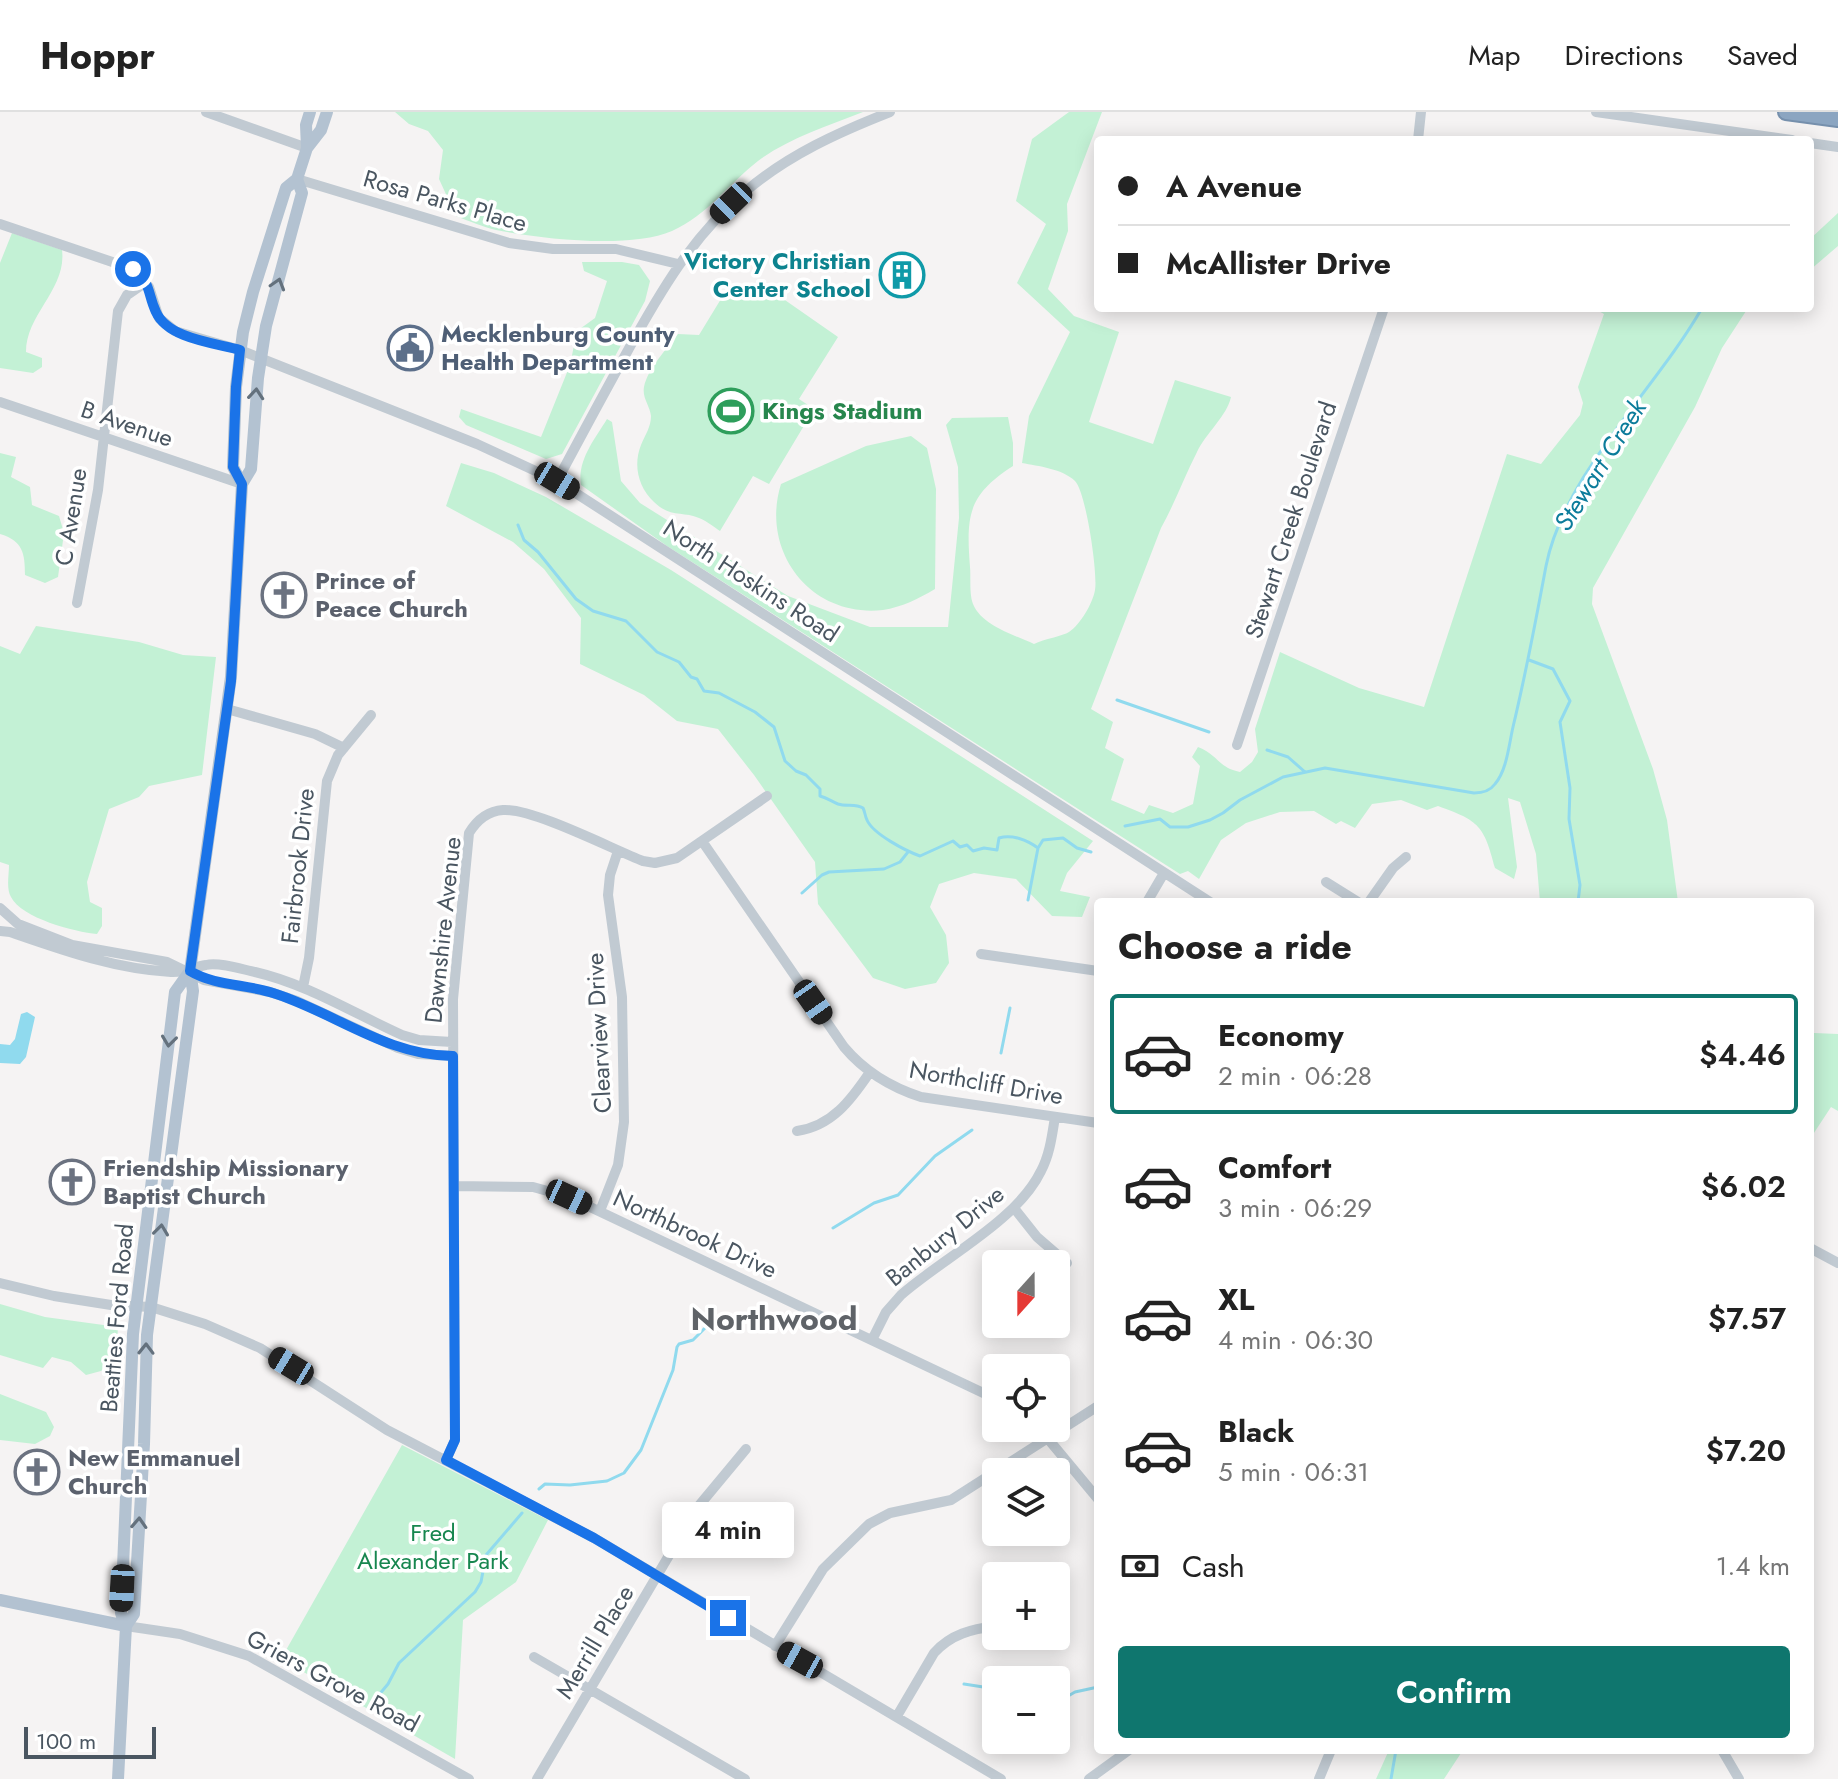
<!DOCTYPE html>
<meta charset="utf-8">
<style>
body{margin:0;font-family:Jost,sans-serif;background:#f6f6f6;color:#222;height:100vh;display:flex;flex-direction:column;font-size:30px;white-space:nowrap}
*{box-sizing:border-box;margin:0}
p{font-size:26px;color:#767676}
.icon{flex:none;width:44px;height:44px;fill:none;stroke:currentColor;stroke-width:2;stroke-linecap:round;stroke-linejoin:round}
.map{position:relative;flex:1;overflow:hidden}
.panel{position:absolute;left:1094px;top:786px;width:720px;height:856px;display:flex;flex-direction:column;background:#fff;border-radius:8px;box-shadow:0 4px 20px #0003}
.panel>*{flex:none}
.guide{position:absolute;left:1094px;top:24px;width:720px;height:176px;border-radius:8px;box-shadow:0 4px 20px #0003;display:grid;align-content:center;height:176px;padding:0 24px;background:#fff}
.needle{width:52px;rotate:201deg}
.buttons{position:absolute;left:982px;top:1138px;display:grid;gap:16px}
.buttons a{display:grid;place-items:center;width:88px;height:88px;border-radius:8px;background:#fff;box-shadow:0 4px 20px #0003;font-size:40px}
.scale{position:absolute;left:24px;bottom:20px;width:132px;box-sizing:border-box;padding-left:8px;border:4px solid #4a5661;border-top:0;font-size:22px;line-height:28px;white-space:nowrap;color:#4a5661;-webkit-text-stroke:6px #fff;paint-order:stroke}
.end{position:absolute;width:36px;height:36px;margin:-18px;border:10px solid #1a73e8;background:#fff;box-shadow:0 0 0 4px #fff}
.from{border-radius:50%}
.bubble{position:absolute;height:56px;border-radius:8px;background:#fff;box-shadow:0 4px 20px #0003;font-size:26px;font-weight:600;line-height:56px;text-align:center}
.car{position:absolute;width:24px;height:48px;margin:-24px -12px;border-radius:10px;box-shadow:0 0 6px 2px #0007;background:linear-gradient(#222 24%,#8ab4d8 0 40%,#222 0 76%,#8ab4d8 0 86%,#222 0)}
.guide b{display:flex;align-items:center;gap:28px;height:76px;font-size:30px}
.guide b+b{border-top:2px solid #e0e0e0}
.guide i{width:20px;height:20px;background:#222}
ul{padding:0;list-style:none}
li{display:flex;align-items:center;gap:24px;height:120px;margin:0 16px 12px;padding:0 8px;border:4px solid transparent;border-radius:8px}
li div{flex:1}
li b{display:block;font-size:30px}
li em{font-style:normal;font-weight:600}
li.on{border-color:#0f766e}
li>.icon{width:72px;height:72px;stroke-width:1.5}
h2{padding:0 24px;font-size:36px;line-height:96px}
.pay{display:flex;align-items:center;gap:20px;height:88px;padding:0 24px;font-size:30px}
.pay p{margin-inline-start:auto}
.action{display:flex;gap:16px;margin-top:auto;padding:16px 24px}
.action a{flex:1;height:92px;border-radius:8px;background:#0f766e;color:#fff;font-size:32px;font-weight:600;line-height:92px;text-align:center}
header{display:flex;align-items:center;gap:48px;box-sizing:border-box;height:112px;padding:0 40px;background:#fff;border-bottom:2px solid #e0e0e0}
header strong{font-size:38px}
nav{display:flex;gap:44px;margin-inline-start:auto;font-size:28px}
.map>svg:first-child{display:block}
</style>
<header>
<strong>Hoppr</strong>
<nav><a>Map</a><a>Directions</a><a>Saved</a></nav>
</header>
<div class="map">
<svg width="1838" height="1667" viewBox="0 0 1838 1667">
<rect width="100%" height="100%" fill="#f5f3f3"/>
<!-- green -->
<path fill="#c3f1d5" d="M395,0h468c-36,14 -74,26 -105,49 -30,23 -50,54 -86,70 -42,18 -130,8 -176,-1 -13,-3 -27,-9 -40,-14l-17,-37 4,-29 -15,-19 -19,-7z
M1069,0h33l-35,92 1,27 -20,58 26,27 45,16 -30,90 64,22 22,-64 56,17c-4,19 -25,36 -34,55 -13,25 -22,51 -36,76l-70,181 22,13 -8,26 19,11 -13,41 33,14 5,-9 24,8 20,-9 7,-38 -8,-9 6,-10c22,9 19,20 42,25l12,-10 6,-10 -3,-23 25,-77 79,36 65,19 83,-253 34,10 39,-49 3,-12 -5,-16 26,-73 -11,-6h155l-26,40 -27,59 -102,181 -1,16 61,165 14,51 11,82h-138l-4,-48 -16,-52 -12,-4 9,69 -3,12 -19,-11c-11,-42 -15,-47 -57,-62l-11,4 -26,-10 -29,4 -17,24 -14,-7 -5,3 -22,-13 -34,1 -34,11 -25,17 -22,39 -11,-8 -8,3 -513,-328 -86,-61c-4,-25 14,-46 26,-66l5,3 9,59 19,22 148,93 82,31h78l11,-109 -1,-51 -12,-42 6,-7 56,-1 5,26v23c-45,29 -47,49 -43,101 1,10 -1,27 3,37 9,22 42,31 61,40 10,-5 29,-8 35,-12 11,-7 24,-29 26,-42 3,-16 -9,-98 -20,-109 -12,-12 -37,-15 -53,-18l7,-47 41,-84 -53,-49 29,-59 -30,-23 16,-62z
M1838,101v33l-28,24v-31z
M12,121l50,17c5,39 -36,64 -36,102l16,6v9l-9,6 -33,-5v-105z
M582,150h40l17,3 11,16 -5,20 -83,153 -16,5 -80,-34 -7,-8 2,-8 80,28 29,-72 7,-34 18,-13 12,-37 -23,-10z
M763,178l19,8 56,39 -39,62 15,10 -45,75 -16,-8 -33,55c-6,-4 -13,-10 -21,-13 -16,-7 -29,0 -45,-16 -16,-15 -21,-37 -13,-57 4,-10 10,-18 10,-29 -1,-10 -9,-18 -7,-29 4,-19 23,-38 34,-53l21,1 25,-41z
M911,324l16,12 9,41 -1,100c-17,10 -33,18 -52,21 -73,8 -123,-59 -102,-126l85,-38z
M0,341l16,4 -5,20 19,10 2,18 27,11 5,17 -6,44 -13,6 -20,-8c0,-22 -2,-34 -25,-41z
M461,351l33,10 52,24 125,73 422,271 -26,32 -7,18 30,6 -8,20 -30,-1 -36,-37 -42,-6 -35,11 -9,23 16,28 3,28 -13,20 -31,6 -32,-11 -55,-74 -3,-42 -61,-87 -36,-46 -41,-8 -33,-26 -64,-31 1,-46 -37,-49 -31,-27 -67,-36z
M36,514l103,16 44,13 33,2 -14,118 -53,11 -10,11 -30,12 -22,73 3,20 12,6v18l-5,8c-22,-2 -76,-16 -86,-37 -5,-9 -2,-22 -2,-32l-9,-3v-216l20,8z
M1810,904l4,17 24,1v77l-7,-4 -21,32z
M0,1192l45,13 73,10 -2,33 -15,11 -15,4 -15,-13 -19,-5 -9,11 -43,-13z
M0,1282l46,18 8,15 -4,9 -15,8 -35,-4z
M402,1333l146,75 -32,62 -53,38 -8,139 -174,-100z
M1389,1638h74l-19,29h-68z"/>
<!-- water -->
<path fill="#90daee" d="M27,900l8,5 -9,40 -6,7 -20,-1v-19l10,1 5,-6 6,-25z"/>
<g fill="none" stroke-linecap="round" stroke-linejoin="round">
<!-- stream -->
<path stroke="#90daee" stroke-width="3" d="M518,413l6,15 14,12 38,47 17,12 33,10 31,31 22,10 12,15 6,2 7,12 15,2 36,19 19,15 11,34 11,10 10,4 14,14v7c7,2 11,5 18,8 9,3 17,-1 25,4 2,4 2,8 4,12 6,14 39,31 53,36l33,-15 7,6 7,-2 6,6 11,-3 13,2 2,-12c13,-4 28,2 39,10
M1529,548l24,9 17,32 -10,21 10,66 -1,31 11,66 -2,17
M1117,588l92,32
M1267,638l21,7 17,15
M1125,714l35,-7 10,8h18l22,-7 13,-7 17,-13 43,-23 42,-9 149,25c8,0 16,-2 21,-9 12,-14 14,-40 18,-57 13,-54 23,-107 33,-161 18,-92 110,-177 156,-258
M802,781l20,-18 7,-3 55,-3 16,-7 8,-10
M1028,788l10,-52 5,-8 20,-2 14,10 14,4
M1001,941l9,-45
M833,1116l41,-25 24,-8 37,-39 37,-26
M539,1377l6,-5 25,1 37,-4 17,-8 17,-23 32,-80 4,-23 2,-3 14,-4 14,-14
M964,1572l32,5
M373,1590l15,-18 11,-21 76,-71 6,-10 5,-27 36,-42
M1056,1591l19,-11 23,-5
M1391,1667l5,-29"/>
<!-- highway casing -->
<g stroke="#7690ad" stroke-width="18">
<path id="highway" d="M1786,0l52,7"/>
</g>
<!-- minor -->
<path stroke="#c1cad2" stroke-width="10" d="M206,0l101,36
M1596,0l196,28
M1418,28l3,-28
M1810,31l28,4
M297,67l212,64 44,6h63l62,15
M0,112l133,45 16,18 10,31 16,13 65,19 237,94 80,37 653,421
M0,290l242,82
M557,369c23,-43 46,-86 70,-129 33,-60 66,-117 119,-161 42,-36 93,-59 144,-79
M77,491l21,-113 20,-179 9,-16 19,-13
M227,597l88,25 29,14
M1237,633l147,-437
M702,729l142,206c21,25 46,40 77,50l177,26
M1326,770l32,20
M1147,790l17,-29
M1369,790l24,-34 13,-11
M0,796l18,16 54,21 95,17 37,18 66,12 27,9 101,47 20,6 35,2
M0,819l10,1c52,18 105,37 161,40 14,1 22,-5 35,-7 13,-3 35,4 49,7 52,12 98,41 147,63l17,5 33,2
M981,842l117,17
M303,875l6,-29 18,-177 11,-26 33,-40
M797,1019c35,-5 54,-31 73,-59
M454,1074l79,1 36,10 427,202
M1014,1096l23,29 30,26
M600,1099l18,-46 6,-43 -2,-125 -14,-102 2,-20 8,-24
M1810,1136l28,15
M0,1171l54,13 57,9 40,2 54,17 55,24 127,82 207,108 407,241
M872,1228l14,-28 15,-17c42,-37 116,-74 140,-124 9,-17 11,-36 14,-54
M1039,1316l59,71
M446,1348l9,-20 -2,-441 16,-166c8,-13 19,-22 34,-23 30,-2 109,39 140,51l12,2 22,-5 90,-62
M126,1514l54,8 69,22 220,123
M775,1534l48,-77 46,-45 21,-11 61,-13 147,-94
M534,1545l211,122
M897,1604l37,-63c17,-19 38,-24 62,-27
M1722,1638l17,29
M537,1667l160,-271 49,-59
M1089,1667l40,-29
M1319,1667l12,-29"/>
<!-- major -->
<path stroke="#b3c2d1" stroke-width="12" d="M307,36l14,-18 6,-18
M242,372l9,-15 7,-91 8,-52 36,-133 -5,-14
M0,1488l126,26
M126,1514l8,-12 10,-170 3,-109 46,-344 -3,-20 41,-294 11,-193 -9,-17 3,-80 7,-55 10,-40 33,-104 11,-9 10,-31 -1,-23 4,-13
M118,1667l8,-153 -5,-13 12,-279 42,-342 15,-21"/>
<!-- highway -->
<use href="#highway" stroke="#8ba5c1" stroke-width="14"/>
</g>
<!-- one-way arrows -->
<defs><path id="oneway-chevron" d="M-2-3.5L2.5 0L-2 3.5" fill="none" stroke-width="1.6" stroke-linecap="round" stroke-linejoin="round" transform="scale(2)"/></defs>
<g stroke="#64717d">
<use href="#oneway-chevron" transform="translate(278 172) rotate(-73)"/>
<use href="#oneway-chevron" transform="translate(256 282) rotate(-85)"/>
<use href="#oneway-chevron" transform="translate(169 929) rotate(97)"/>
<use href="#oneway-chevron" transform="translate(161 1118) rotate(-83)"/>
<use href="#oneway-chevron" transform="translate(146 1237) rotate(-89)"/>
<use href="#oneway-chevron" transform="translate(139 1411) rotate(-87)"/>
</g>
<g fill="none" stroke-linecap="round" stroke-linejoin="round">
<!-- route -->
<path stroke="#1a73e8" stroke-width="10" d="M133,157c19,15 14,24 23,43 12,27 59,31 84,38l-4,37 -3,80 9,17 -11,197 -41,290c25,15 56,13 83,22 61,19 114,63 180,63l2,384 -9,20 148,78 134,80"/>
</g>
<!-- icons -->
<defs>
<g id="building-ring" transform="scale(2.3)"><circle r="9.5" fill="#fff" stroke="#0f9aa8" stroke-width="1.5"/><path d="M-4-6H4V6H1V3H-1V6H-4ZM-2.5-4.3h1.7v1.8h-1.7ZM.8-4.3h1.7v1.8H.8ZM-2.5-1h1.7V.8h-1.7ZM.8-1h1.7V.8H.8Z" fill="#0f9aa8"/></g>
<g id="civic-ring" transform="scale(2.3)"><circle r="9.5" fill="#fff" stroke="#5c6f8a" stroke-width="1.5"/><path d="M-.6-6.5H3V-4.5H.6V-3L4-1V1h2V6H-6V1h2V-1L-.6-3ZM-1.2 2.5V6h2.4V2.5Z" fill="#5c6f8a"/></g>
<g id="stadium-ring" transform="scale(2.3)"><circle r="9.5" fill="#fff" stroke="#2e9e5b" stroke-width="1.5"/><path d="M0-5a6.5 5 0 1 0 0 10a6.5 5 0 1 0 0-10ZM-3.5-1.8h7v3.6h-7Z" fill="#2e9e5b"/></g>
<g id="church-ring" transform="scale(2.3)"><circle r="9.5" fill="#fff" stroke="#6b7280" stroke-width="1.5"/><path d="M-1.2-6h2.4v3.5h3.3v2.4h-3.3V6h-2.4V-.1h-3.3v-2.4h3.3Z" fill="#6b7280"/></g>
</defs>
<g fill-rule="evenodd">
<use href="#building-ring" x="902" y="163"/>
<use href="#civic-ring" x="410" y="236"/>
<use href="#stadium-ring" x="731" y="299"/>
<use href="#church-ring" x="284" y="483"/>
<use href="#church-ring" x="72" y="1070"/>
<use href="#church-ring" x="37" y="1360"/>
</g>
<g text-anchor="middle" stroke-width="7" stroke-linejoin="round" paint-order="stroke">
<!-- street labels -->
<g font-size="24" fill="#4a5661" stroke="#fff">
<text transform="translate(445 89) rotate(16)" y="8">Rosa Parks Place</text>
<text transform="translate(127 312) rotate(19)" y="8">B Avenue</text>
<text transform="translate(71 405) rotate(-81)" y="8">C Avenue</text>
<text transform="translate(1291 408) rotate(-72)" y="8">Stewart Creek Boulevard</text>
<text transform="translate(751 469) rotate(33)" y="8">North Hoskins Road</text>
<text transform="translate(298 754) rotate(-84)" y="8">Fairbrook Drive</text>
<text transform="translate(443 818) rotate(-84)" y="8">Dawnshire Avenue</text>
<text transform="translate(599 921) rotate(-93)" y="8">Clearview Drive</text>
<text transform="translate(986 971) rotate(10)" y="8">Northcliff Drive</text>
<text transform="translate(695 1122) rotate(25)" y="8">Northbrook Drive</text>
<text transform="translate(945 1124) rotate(-39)" y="8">Banbury Drive</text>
<text transform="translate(117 1206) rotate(-85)" y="8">Beatties Ford Road</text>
<text transform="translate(595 1530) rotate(-59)" y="8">Merrill Place</text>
<text transform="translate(333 1569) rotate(28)" y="8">Griers Grove Road</text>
</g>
<!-- culture labels -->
<g font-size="24" font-weight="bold" fill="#0d838f" stroke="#fff" text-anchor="end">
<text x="871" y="157">Victory Christian<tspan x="871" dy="28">Center School</tspan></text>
</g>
<!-- service labels -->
<g font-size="24" font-weight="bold" fill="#4e5e75" stroke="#fff" text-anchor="start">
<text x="441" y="230">Mecklenburg County<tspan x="441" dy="28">Health Department</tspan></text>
</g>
<!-- leisure labels -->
<g font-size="24" font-weight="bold" fill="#27864d" stroke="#fff" text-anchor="start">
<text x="762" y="307">Kings Stadium</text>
</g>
<!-- worship labels -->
<g font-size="24" font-weight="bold" fill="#5b616d" stroke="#fff" text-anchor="start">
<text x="315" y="477">Prince of<tspan x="315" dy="28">Peace Church</tspan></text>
<text x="103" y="1064">Friendship Missionary<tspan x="103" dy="28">Baptist Church</tspan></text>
<text x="68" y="1354">New Emmanuel<tspan x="68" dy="28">Church</tspan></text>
</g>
<!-- park labels -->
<g font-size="24" fill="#17864f" stroke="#fff">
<text x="433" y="1429">Fred<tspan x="433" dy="28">Alexander Park</tspan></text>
</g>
<!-- water labels -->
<g font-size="26" font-style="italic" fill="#0c7c9b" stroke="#fff">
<text transform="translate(1600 353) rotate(-58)" y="9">Stewart Creek</text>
</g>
<!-- district labels -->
<g font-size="32" font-weight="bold" fill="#5f6368" stroke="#fff">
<text x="774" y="1218">Northwood</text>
</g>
</g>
</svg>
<div class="buttons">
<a><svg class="needle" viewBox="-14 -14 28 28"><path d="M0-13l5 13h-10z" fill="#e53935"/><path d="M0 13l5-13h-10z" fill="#767676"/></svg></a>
<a><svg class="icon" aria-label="locate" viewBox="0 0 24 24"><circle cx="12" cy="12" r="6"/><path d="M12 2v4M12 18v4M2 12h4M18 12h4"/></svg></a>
<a><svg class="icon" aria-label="layers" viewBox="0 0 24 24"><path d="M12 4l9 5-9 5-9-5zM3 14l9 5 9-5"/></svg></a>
<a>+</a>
<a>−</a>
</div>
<div class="scale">100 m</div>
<i class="end from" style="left:133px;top:157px"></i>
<i class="end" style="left:728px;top:1506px"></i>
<div class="bubble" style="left:662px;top:1390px;width:132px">4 min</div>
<i class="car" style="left:731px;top:91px;rotate:226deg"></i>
<i class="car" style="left:557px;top:369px;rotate:121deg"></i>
<i class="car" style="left:813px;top:890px;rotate:145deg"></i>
<i class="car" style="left:569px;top:1085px;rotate:115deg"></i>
<i class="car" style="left:291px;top:1254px;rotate:301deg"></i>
<i class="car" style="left:122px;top:1476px;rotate:183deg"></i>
<i class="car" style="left:800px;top:1548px;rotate:299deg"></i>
<div class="guide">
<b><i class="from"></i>A Avenue</b>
<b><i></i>McAllister Drive</b>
</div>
<section class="panel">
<h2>Choose a ride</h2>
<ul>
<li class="on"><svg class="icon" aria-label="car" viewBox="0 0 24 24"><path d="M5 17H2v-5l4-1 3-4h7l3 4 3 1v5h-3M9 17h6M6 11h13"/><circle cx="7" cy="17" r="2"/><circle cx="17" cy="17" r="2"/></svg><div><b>Economy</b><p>2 min · 06:28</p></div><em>$4.46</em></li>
<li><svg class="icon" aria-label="car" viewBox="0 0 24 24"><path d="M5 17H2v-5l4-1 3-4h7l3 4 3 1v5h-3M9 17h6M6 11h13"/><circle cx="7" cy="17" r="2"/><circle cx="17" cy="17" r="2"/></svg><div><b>Comfort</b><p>3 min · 06:29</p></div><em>$6.02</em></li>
<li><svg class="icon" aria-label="car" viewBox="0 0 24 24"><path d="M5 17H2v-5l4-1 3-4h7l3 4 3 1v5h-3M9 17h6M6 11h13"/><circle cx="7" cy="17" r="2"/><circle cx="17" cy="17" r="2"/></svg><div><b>XL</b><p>4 min · 06:30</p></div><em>$7.57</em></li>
<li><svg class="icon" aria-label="car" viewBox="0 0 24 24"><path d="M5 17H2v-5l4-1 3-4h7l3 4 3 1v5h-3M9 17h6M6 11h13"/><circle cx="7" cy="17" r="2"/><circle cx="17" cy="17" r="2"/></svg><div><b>Black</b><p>5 min · 06:31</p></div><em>$7.20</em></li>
</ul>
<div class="pay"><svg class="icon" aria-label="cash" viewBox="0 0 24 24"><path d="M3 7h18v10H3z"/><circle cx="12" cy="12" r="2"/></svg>Cash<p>1.4 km</p></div>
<div class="action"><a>Confirm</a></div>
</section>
</div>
